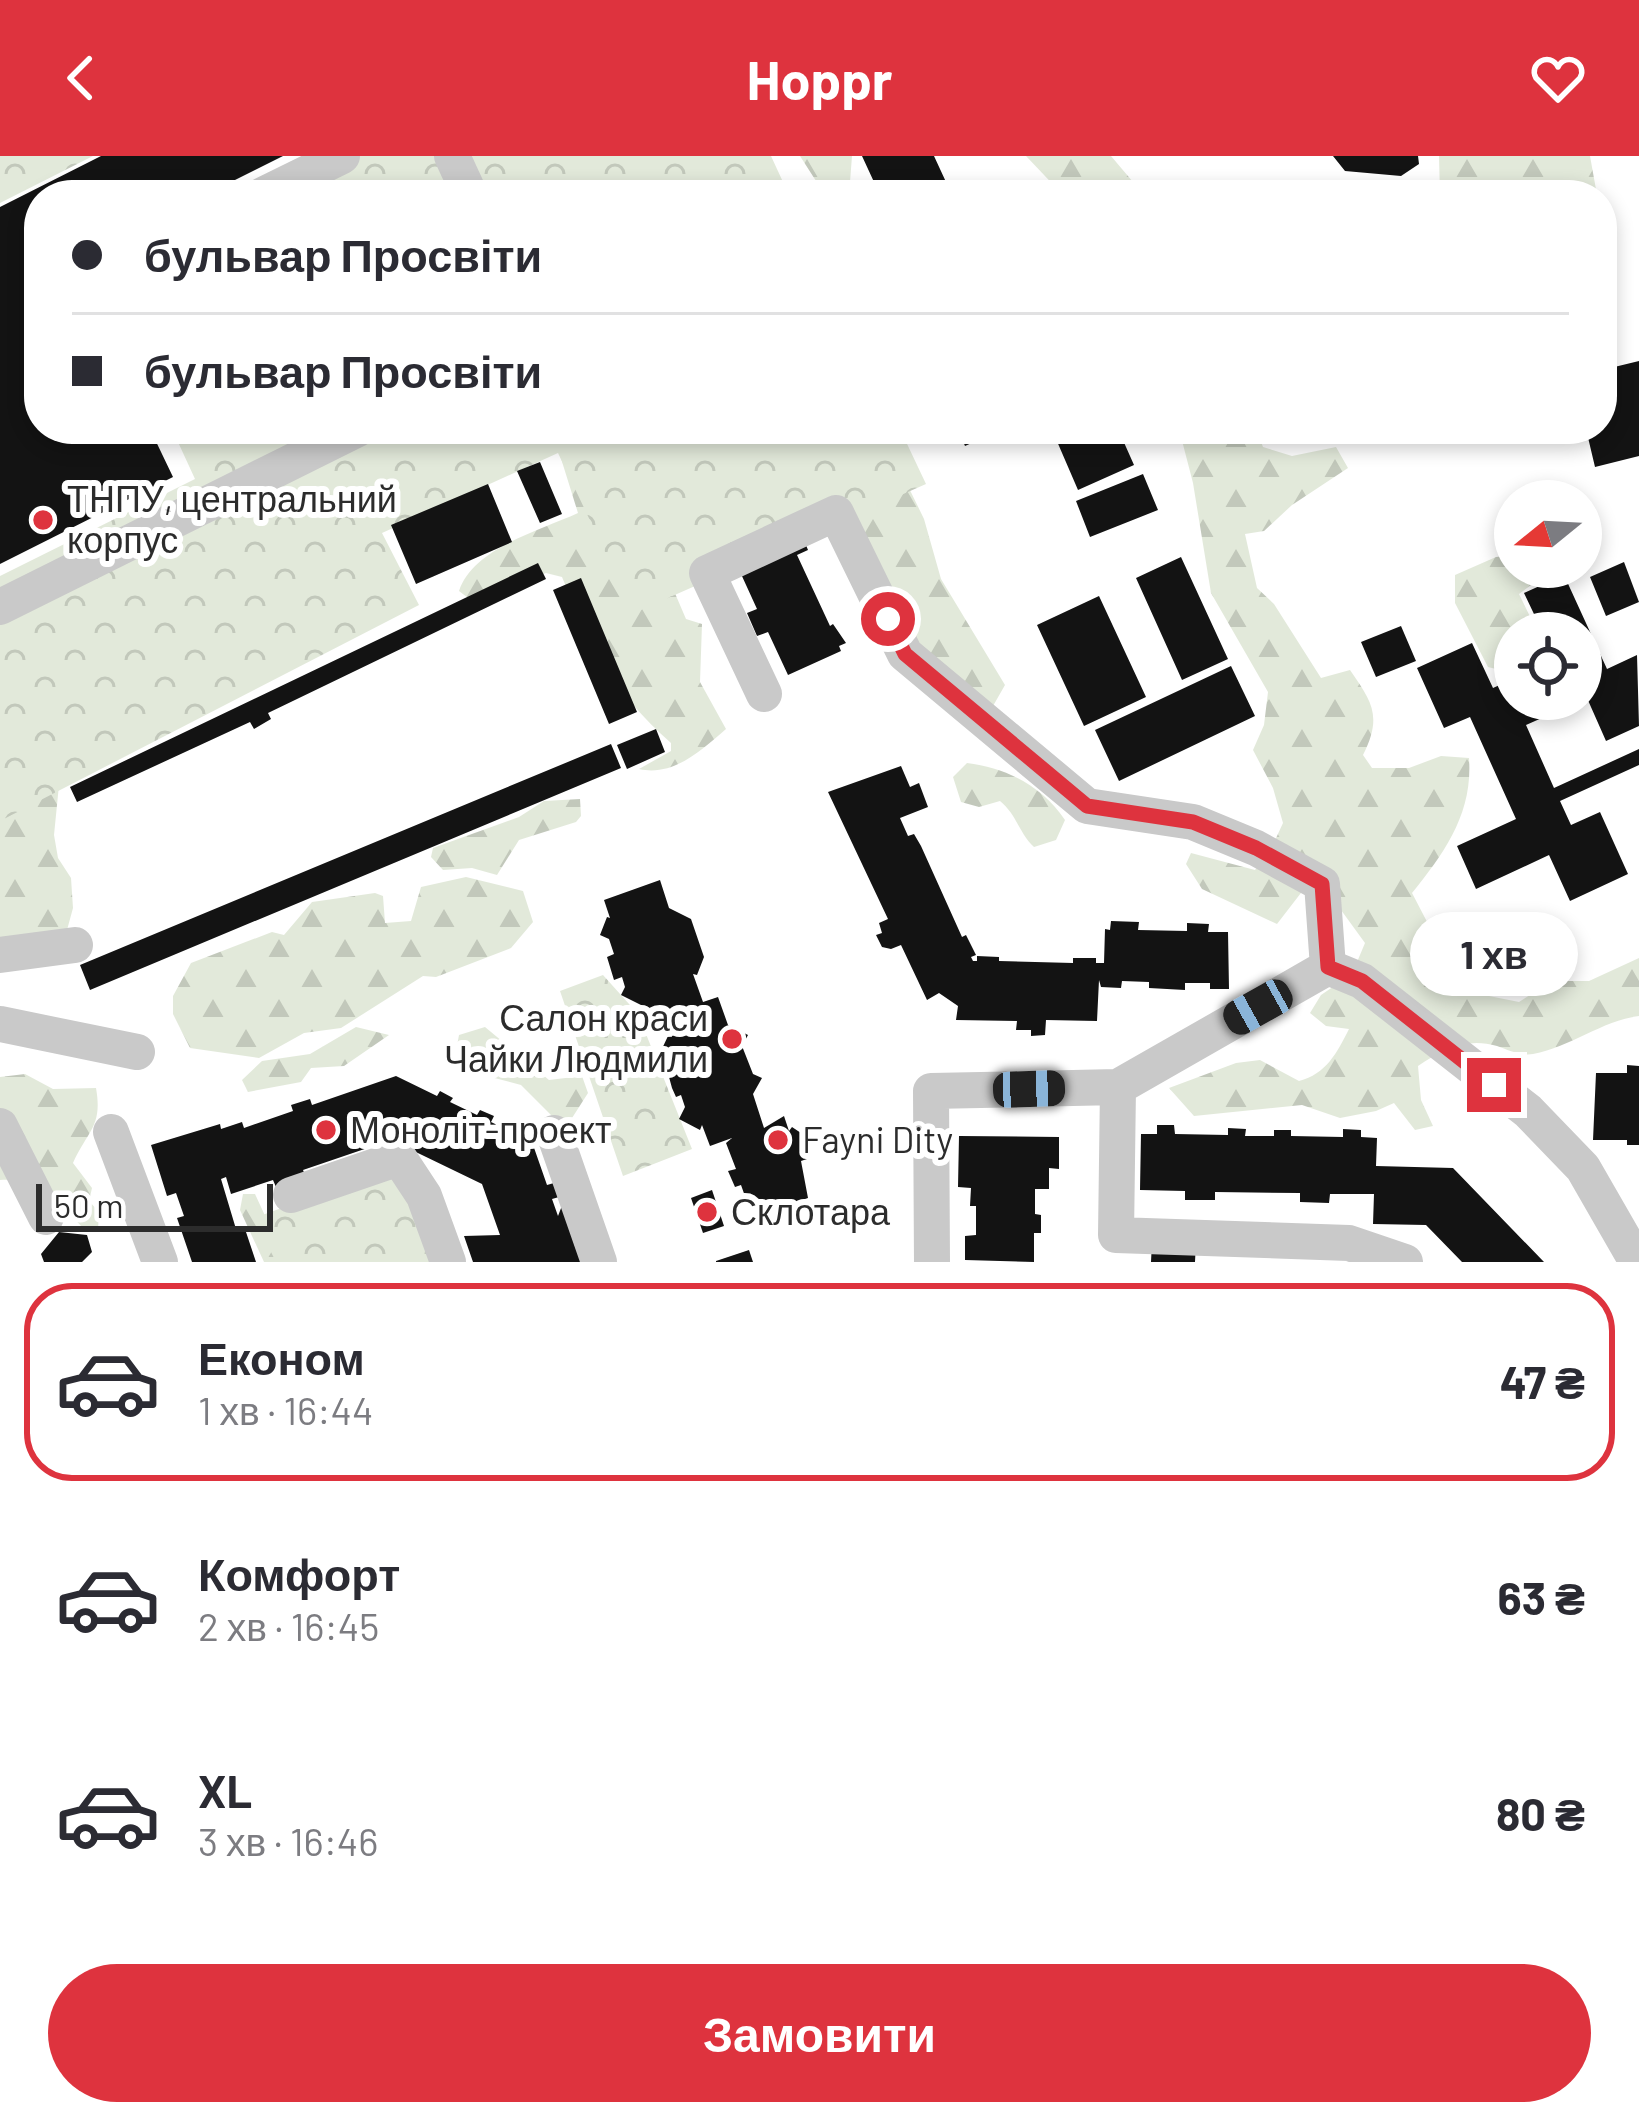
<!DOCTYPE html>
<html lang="uk">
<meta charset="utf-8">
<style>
body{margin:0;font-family:Barlow,sans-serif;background:#f2f2f3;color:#2b2b33;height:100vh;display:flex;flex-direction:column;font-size:45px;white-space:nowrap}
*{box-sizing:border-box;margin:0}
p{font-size:39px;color:#7c7c81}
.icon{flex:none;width:66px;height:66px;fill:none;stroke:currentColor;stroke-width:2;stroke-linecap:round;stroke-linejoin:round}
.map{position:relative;height:1106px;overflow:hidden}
.panel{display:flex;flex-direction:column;background:#fff;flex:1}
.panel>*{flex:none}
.guide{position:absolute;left:24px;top:24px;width:1593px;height:264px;border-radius:48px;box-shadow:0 6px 18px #0003;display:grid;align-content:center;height:264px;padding:0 48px;background:#fff}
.needle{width:78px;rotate:252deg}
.tools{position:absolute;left:1494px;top:324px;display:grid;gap:24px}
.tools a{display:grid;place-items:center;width:108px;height:108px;border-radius:50%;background:#fff;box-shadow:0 6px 18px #0003;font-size:60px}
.scale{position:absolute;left:36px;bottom:30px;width:237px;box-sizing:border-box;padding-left:12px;border:6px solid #2c2c2c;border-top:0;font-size:33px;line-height:42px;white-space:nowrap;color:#2c2c2c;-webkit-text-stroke:9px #fff;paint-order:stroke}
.end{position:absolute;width:54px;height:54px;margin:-27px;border:15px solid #de333e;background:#fff;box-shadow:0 0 0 6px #fff}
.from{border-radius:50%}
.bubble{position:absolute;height:84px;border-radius:42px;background:#fff;box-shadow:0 6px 18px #0003;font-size:39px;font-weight:700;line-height:84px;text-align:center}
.car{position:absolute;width:36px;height:72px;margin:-36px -18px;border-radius:15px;box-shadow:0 0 9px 3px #0007;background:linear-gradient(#222 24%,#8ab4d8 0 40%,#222 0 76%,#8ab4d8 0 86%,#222 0)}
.guide b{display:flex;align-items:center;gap:42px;height:114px;font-size:45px}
.guide b+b{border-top:3px solid #e1e1e2}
.guide i{width:30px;height:30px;background:#2b2b33}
ul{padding:21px 0 0;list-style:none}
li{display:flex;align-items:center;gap:36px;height:198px;margin:0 24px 18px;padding:0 24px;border:6px solid transparent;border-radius:48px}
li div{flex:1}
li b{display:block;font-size:45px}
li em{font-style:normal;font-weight:700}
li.current{border-color:#de333e}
li>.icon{width:108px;height:108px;stroke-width:1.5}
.action{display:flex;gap:24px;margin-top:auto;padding:24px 48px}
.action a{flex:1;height:138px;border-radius:72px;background:#de333e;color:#fff;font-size:48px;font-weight:700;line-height:138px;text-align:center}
header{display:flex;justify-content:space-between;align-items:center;height:156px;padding:0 48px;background:#de333e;color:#fff;font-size:54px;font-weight:700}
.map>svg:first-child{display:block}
</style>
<header><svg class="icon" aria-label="back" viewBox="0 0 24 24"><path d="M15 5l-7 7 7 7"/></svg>Hoppr<svg class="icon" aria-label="heart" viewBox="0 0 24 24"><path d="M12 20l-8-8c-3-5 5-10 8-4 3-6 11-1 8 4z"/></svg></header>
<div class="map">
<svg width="1639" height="1106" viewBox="0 0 1639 1106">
<defs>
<pattern id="forest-firs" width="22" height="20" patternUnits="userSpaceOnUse" patternTransform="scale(3)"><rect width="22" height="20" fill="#e2e9da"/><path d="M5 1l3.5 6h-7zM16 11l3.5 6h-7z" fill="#c2c8bb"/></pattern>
<pattern id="park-crowns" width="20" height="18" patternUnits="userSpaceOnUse" patternTransform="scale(3)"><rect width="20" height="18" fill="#e2e9da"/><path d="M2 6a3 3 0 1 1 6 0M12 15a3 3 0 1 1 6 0" fill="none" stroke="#c2c8bb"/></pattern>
</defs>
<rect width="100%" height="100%" fill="#fff"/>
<!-- forest -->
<path fill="url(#forest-firs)" d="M800,0h52l-3,39h-24z
M1026,0h85l33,39h-81z
M1439,0h151l7,39h-157z
M1179,273h77l7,18 29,9 44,-9 12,21 -56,37 -28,26 -19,3 12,54 17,16 47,74 29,-8c23,33 32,47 13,85l9,13h37l32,-12 28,2c4,55 -24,94 -57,135l36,69 31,32 40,8 33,-21h37l50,-23v58c-38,5 -68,31 -106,38 -12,2 -25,-4 -36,-8 -30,-9 -54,3 -79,20l3,34 12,26 -18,4 -21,-27 -18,8 -36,7 -38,-13 -108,11 -25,-28 67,-25 24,-3 39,21c27,-7 38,-28 50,-52l-23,-3 -16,-13 11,-18 31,-21 13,-31 -32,-44 -29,-10 -27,35 -75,-35 -16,-25 5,-11 64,17 16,-21 12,-26 -10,-35 -20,-38 11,-25 4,-33 -57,-99 -18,-110z
M559,296l112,132 15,35 16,5 -2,58 26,47c-24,21 -53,48 -87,40l32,-18v-8c-59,-53 -79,-93 -109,-166l-16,-4 -74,28 -13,-10c14,-43 80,-60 119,-78z
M905,324l19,39 17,60 64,106 -12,21 -67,-47 -70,-107 -45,-24z
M1515,399v12h40l-36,27 19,39h-23l-3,40 -24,-6 -33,-64v-28l41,-18z
M0,469l59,160 -5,50 4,23 13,20 2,30 -6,22 -67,32z
M967,607c40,5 75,23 98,57l-9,20 -22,7c-15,-14 -17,-32 -34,-46l-21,6 -18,-5 -8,-25z
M580,643l1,17 -5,6 -57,18 -22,35 -25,-7 -29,2 -12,-13 2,-9 86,-31 25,-16z
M466,721l57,14 10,31 -22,26 -75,29 -13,-1 -82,52 -37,5 -45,25 -69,-10 -17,-34v-18l18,-33 81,-31 12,3 28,-33 63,-9 8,3 2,27 26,-2 10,-34z
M356,871l33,8 -45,31 -33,2 -10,14 -53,10 -6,-12 20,-19 48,-7z
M485,871l64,53 33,-4 6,17 -23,36 -44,-44 -42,-11 -7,-16 -16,-7 3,-16z
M25,918l28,15 43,-1c7,39 -9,43 -23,75l19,25 -3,13 10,11 -1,18h-13c-23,-25 -48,-54 -85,-50v-103z
M243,1038h12l18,39 57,29h-66l-24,-52z"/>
<!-- park -->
<path fill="url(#park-crowns)" d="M0,0h93l-93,47z
M325,0h446l18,39h-544z
M172,273h728l26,55 -292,129 -76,-160 -176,80 37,72 -419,216v-245l195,-97z
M603,819l35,39 54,135 -69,27 -63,-185z
M395,1011l43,95h-162l-22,-44z"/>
<!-- building -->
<path fill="#131313" d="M101,0h182l-78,39h-166v234h111l23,48 -173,87v-357z
M862,0h72l18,39h-72z
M1333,0h85l1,8 -18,12 -56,-5z
M1639,205v95l-44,11 -9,-38h16v-59z
M958,273h71l-30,14 -5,-10 -29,13z
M1078,273h40l16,36 -56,25 -22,-51z
M540,306l22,52 -22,9 -23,-52z
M1143,318l15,36 -68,27 -14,-36z
M488,328l24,58 -96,42 -25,-59z
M801,377l7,17 -11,5 33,71 3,-2 13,19 -7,3 2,5 -53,24 -20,-43 -11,4 -10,-23 10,-4 -21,-46z
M1181,401l47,102 -46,21 -46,-102z
M1624,406l15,40 -33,14 -16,-39z
M538,407l8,16 -278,134 3,6 -17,10 -4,-7 -173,80 -7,-15z
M1564,419l43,94 30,-14 2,71 -33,15 -19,-43 -61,27 28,63 85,-39v16l-79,36 11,24 29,-13 28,62 -58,27 -21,-46 -73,34 -19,-43 59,-27 -46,-102 -26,11 -27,-60 55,-25 21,45 22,-10v21h66v-66h-38l-19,-40z
M581,422l56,134 -28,12 -56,-134z
M1099,440l47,101 -62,29 -47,-101z
M1401,470l15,35 -40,16 -15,-35z
M1231,510l24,50 -136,65 -24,-51z
M656,573l9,23 -38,17 -10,-24z
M611,588l10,24 -531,222 -10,-25z
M901,610l9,21 9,-4 9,24 -28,11 8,18 6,-2 7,12 41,91 4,-2 10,20 -5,2 2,4h4v-5l22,1v4l74,2v-5h23v5h8l1,-34 5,1 1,-9 28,1 -1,8 49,1v-8l22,1 -1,8h20l1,57h-19v-6h-25v7l-36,-2v-6l-27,-1 -1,7 -20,-1 -2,-7 -2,41 -51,-1 -1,15 -14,1v-6h-15l1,-9 -61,-1 2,-14 -19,-13 -12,7 -26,-55 -10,4 -9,-2 -6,-12 6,-2 -3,-10 9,-4 -60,-127z
M660,724l9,28 22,11 13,38 -7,18 -4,-1 10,28 15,-5 10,28 20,10 -6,11 11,28 9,4 -9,16 11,34 20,-12 5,15 3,-4 15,10 -5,8 5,14 -6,2 7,37 -50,17 -15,-10 3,-6 -5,-14 -6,2 -7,-16 8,-2 -10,-26 6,-5 -22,8 -8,-21 -2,5 -21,-11 6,-12 -4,-12 -5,2 -4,-9 -3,-11 5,-2 -5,-18 -9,-4 8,-17 4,1 -8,-22 -17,7 -6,-17 -20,-10 4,-8 -3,-10 -8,3 -7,-23 7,-3 -5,-15 -9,-4 7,-18 3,1 -6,-18z
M1627,909l12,1v79h-12v-5h-34l3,-67h31z
M396,920l41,20 3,-5 13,7 -3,4 27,13 3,-5 14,6 -3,6 41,20 15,43 7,-2 5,14 -7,2 6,17 5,-13 19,59h-109l-9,-26 36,-1 -18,-51 -91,-44 -88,30 3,7 -30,10 -3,-7 -42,14 -5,-17 -5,2 15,50 8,-3 12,36h-64l-15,-44 7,-2 -8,-23 -9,3 -16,-51 69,-21 1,5 21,-7 2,6 49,-17 -2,-6 19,-6 2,6z
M1157,969h17l1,9 53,1v-7l18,1 -1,7h29v-6h17v6l52,1v-8l18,1v7l16,1 -1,28 77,2 91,94h-82l-36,-37 -53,-1 1,-30h-44l-1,9 -29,-1v-9l-85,-1v8h-30v-9l-45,-1 1,-56h16z
M959,980l100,1v32l-10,-1v21h-14v25l6,1v18h-7v29l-69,-2v-24l11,-1v-29h-6l1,-18 -13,-1z
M712,1034l12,36 -21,7 -12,-35z
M59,1076l28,3 5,17 -10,10h-38l-3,-8z
M1152,1085h44l-1,21h-44z
M749,1094l4,12h-37v-1z"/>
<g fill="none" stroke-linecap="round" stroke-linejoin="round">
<!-- minor -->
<path stroke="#c9c9c9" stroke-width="36" d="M452,0l18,39
M263,39l79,-39
M0,451l358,-178
M764,538l-57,-121 129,-60 69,141 182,152 106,16 63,26 66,36 6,83 -210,120 -187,4 1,171
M0,799l75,-10
M1328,811l34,14 166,130 55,57 54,94
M0,868l137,28
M1118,931l-2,148 233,8 56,19
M0,970l46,91
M111,976l49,130
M554,977l45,129
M291,1039l108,-37 25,38 24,66"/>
</g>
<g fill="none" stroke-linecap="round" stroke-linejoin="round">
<!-- route -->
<path stroke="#de333e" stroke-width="15" d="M888,463l17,35 182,152 106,16 63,26 66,36 6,83 34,14 132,104"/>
</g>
<!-- markers -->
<g fill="#de333e" stroke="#fff" stroke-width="4.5">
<circle cx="43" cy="364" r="12"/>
<circle cx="732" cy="883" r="12"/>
<circle cx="326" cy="974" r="12"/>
<circle cx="778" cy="984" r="12"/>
<circle cx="707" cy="1056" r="12"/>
</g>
<g text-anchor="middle" stroke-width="12" stroke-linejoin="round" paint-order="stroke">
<!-- poi labels -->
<g font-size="36" fill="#2c2c2c" stroke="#fff" text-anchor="start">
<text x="67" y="356">ТНПУ, центральний<tspan x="67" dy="41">корпус</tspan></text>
<text x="708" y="875" text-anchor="end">Салон краси<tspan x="708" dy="41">Чайки Людмили</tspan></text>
<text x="350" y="987">Моноліт-проект</text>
<text x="802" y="997">Fayni Dity</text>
<text x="731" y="1069">Склотара</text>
</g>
</g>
</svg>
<div class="tools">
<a><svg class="needle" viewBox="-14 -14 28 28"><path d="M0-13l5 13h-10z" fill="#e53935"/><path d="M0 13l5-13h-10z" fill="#7c7c81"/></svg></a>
<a><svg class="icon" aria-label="locate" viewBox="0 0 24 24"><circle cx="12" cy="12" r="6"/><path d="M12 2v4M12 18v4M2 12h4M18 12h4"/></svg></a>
</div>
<div class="scale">50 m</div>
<i class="end from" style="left:888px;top:463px"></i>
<i class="end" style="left:1494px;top:929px"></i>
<div class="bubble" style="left:1410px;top:756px;width:168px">1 хв</div>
<i class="car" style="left:1258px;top:851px;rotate:241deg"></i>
<i class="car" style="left:1029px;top:933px;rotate:88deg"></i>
<div class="guide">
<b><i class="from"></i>бульвар Просвіти</b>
<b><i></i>бульвар Просвіти</b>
</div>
</div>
<section class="panel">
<ul>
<li class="current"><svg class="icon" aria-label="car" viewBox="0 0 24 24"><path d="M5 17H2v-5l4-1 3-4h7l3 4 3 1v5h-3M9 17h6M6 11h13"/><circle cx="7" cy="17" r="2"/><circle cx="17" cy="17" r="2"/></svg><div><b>Економ</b><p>1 хв · 16:44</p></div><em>47 ₴</em></li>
<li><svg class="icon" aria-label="car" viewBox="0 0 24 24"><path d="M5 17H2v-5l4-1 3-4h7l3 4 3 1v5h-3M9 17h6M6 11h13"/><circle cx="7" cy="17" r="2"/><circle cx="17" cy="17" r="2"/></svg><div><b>Комфорт</b><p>2 хв · 16:45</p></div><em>63 ₴</em></li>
<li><svg class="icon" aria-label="car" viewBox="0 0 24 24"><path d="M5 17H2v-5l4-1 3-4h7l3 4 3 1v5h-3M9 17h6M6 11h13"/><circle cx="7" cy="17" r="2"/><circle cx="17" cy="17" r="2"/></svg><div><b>XL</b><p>3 хв · 16:46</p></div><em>80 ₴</em></li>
</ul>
<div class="action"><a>Замовити</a></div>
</section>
